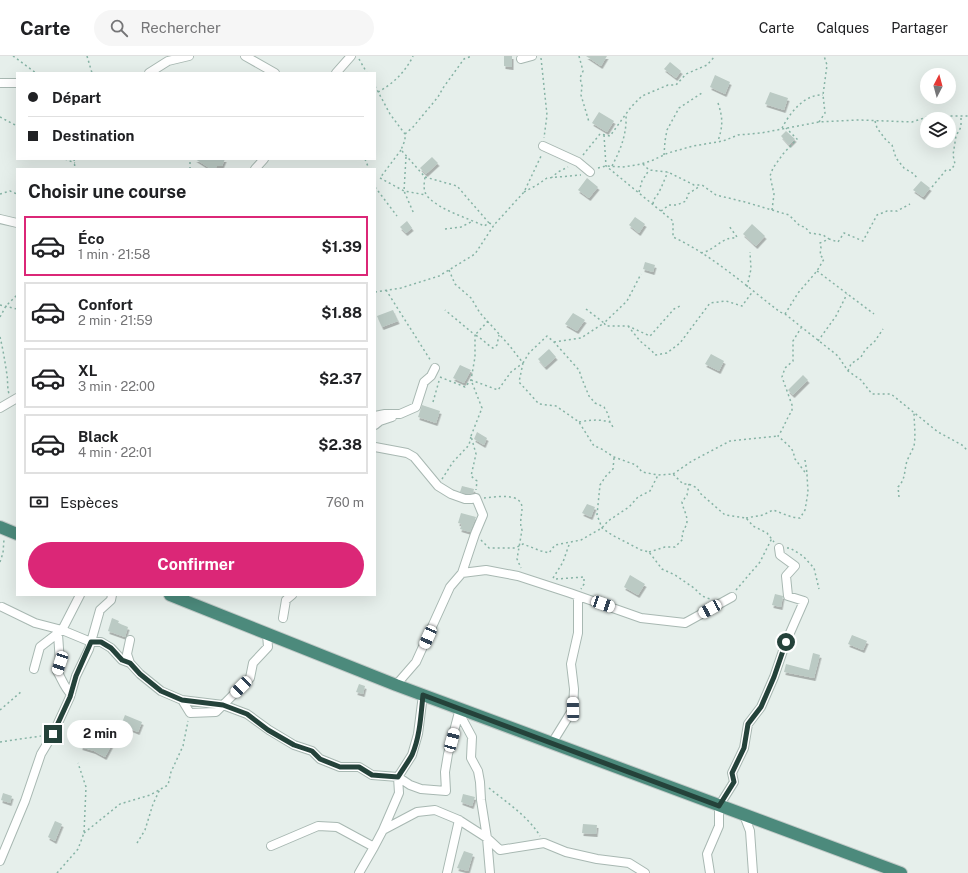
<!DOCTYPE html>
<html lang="fr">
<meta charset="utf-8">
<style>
body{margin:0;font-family:"Public Sans",sans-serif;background:#f6f6f6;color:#202124;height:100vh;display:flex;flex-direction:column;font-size:15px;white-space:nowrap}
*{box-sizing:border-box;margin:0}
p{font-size:13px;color:#757577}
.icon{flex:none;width:22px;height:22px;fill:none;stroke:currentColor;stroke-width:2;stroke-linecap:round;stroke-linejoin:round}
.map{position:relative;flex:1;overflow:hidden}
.details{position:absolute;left:16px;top:112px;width:360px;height:428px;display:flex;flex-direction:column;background:#fff;border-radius:0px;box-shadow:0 4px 16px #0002}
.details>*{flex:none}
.top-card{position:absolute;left:16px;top:16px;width:360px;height:88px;border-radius:0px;box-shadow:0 4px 16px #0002;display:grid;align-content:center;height:88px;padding:0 12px;background:#fff}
.needle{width:26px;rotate:6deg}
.controls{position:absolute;left:920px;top:12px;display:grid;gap:8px}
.controls a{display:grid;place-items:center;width:36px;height:36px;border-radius:50%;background:#fff;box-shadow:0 4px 16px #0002;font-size:20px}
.end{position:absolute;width:18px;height:18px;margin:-9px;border:5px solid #24423a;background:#fff;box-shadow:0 0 0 2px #fff}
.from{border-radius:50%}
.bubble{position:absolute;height:28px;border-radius:14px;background:#fff;box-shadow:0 4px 16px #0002;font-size:13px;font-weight:700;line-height:28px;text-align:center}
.car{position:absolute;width:12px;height:24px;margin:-12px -6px;border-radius:5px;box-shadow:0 0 3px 1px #0007;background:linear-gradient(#fff 24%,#345 0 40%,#fff 0 76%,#345 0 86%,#fff 0)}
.top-card b{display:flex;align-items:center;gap:14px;height:38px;font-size:15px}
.top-card b+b{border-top:1px solid #e0e0e0}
.top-card i{width:10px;height:10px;background:#202124}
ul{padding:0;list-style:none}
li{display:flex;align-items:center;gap:12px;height:60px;margin:0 8px 6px;padding:0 4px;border:2px solid #e0e0e0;border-radius:0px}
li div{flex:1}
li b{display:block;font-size:15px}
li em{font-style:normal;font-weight:700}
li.active{border-color:#db2777}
li>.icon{width:36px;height:36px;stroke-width:1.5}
h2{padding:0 12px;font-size:18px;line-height:48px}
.pay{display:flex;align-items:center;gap:10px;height:44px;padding:0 12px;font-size:15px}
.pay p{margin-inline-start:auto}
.action{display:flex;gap:8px;margin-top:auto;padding:8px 12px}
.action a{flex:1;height:46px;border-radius:24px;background:#db2777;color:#fff;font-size:16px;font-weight:700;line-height:46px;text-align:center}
header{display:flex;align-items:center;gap:24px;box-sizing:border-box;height:56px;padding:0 20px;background:#fff;border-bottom:1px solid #e0e0e0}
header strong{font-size:19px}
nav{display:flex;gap:22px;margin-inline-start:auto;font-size:14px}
.search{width:280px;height:36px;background:#f6f6f6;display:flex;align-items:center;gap:10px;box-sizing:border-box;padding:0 14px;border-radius:22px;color:#757577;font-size:15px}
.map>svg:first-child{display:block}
</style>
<header>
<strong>Carte</strong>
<div class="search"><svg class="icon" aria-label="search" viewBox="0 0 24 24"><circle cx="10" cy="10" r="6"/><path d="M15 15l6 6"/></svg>Rechercher</div>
<nav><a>Carte</a><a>Calques</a><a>Partager</a></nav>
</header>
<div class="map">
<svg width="968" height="817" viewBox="0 0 968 817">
<defs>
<filter id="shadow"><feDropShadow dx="1.5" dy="3" stdDeviation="0" flood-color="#0004"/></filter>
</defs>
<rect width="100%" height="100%" fill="#e6efeb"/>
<!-- building -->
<path fill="#bbcac4" filter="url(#shadow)" d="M504,0h8v11l-8,-1z
M586,0h21l-6,10z
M670,6l11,9 -5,7 -12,-9z
M715,19l15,7 -5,12 -15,-7z
M770,36l18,6 -4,12 -19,-6z
M599,56l15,9 -7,11 -15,-9z
M786,75l9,8 -6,6 -8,-9z
M432,101l6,6 -12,11 -6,-6z
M195,103h30l-3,7h-5l-2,3h-4z
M587,122l11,9 -9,11 -11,-8z
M921,125l9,7 -7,9 -10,-7z
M635,161l10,7 -6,9 -10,-8z
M407,165l5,7 -6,5 -6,-6z
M752,168l13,12 -9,10 -13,-12z
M645,206l10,3 -2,7 -10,-3z
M393,254l5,11 -16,6 -5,-11z
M573,257l12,7 -8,11 -12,-7z
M549,293l7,8 -11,10 -7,-8z
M711,298l13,7 -5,10 -14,-7z
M460,309l11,5 -7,13 -11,-5z
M803,319l5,5 -15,15 -5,-5z
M422,349l18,6 -4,12 -18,-6z
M477,376l10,6 -3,7 -10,-6z
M462,430l12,3 -1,4 -7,1 -6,-2z
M587,448l8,3 -4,10 -9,-4z
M461,457l15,4 -6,15 -10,-3 2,-5 -4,-1z
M630,519l15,9 -7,11 -14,-8z
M775,538l8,2 -2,11 -9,-2z
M112,562l7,3 -1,2 10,4 -3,10 -17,-6z
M852,579l15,6 -4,9 -15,-6z
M813,597l7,2 -6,23 -30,-6 2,-8 23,6z
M359,628l6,2 -2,8 -7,-2z
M125,659l17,7 -4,10 -17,-7z
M85,678l27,10 -7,13 -11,-6 -13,-4z
M3,737l9,3 -2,7 -9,-3z
M463,738l12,3 -3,9 -11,-4z
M55,765l7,3 -7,17 -7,-4z
M583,768l14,1 -1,9 -14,-1z
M464,795l9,3 -5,17 -11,-3z"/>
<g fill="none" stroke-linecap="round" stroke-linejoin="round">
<!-- minor casing -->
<g stroke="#a8b8b2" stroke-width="10">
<path id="minor" d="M245,0l30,17
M521,3l11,-3
M149,17l19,-12 21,-5
M336,17l15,-17
M0,27h17
M543,90l35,16 12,10
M255,113l9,-10
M0,163l17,4
M0,352l17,-10
M375,360l10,-2h15l16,-7 8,-25 7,-6 4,-8
M375,369l5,-4 12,-4
M375,391l32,6 7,4 24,29 13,8 14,5h6l5,-1 7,17 -8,19 -13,39 -12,14 -34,75 -20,23
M462,517l24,-3 32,6 52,17 71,25 44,5 47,-26
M2,551l33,16 27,7 29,12h10l10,6 11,12 8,3 10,11 21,17 21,9 41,5 24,9 22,16 25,15 18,6 8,8 20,8h19l13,8 26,2 12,8 11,4 25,2 -1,-19 3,-18 11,-42
M283,562l3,-18 6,-5
M58,578l2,29 -3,8c5,8 7,16 14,23
M130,607l-3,-9 3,-14
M34,613l6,-22 22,-17 18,-35
M182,644l8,13 26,-1 34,-34 3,-15 15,-16 -1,-13
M458,655l14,26 -1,21 7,13 2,11 1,18 6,38 3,35
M552,687l21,-34 1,-20 -3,-25 7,-31v-37
M744,759l6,16 3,42
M383,774l16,-37 -1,-16 14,-22 6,-21 5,-39
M271,790l47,-20 19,1 37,20 9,-17 34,-18 18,-2 24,10 28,18 13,12 44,-7 22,9 31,7 32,4 16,10
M0,805l25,-60 16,-47 12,-20 17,-37 6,-21 13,-27 11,-39 11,-10 1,-5
M359,817l15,-26
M447,817l12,-53
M710,817l-3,-19 12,-28v-20l15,-24 -2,-9 12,-25 4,-24 13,-17 13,-30 12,-35 18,-41 -16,-5 -2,-20 9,-10 -15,-11 -1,-7"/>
</g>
<!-- trunk casing -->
<g stroke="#c2cac8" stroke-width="14">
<path id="trunk" d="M0,471l17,7
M170,539l226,90 505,188"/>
</g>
<!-- path -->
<path stroke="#86b3a5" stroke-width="1.5" stroke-dasharray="2 3" stroke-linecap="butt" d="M13,0l23,17
M87,0l5,17
M579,0l4,15 -3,7 2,8 -1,9 8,27
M541,2l6,57 -3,23
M359,3l8,14
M375,30l15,28 15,20v6l-4,10 24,27c-1,7 -2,13 2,19 14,15 39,21 57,30l5,-3 5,2
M378,36c15,-8 28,-21 35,-36
M718,47c5,15 5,23 0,38
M0,61l17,9
M875,65l2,7 9,12 6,5 4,13 8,10 10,6 3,4
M819,66l6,-9 -2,-18 4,-30 -3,-9
M782,72c8,-15 22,-34 41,-33
M405,78l8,-7 25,-30 5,-9 21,-29 8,-3
M604,79l2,31 67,55v16c39,18 73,49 107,75l5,2 53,42 10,15 13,9 11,14h19l47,38 24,13 6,6
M401,94l-21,28 24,13 22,4
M583,99l17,-21 10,2 21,-29 11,-11 26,-11h8l10,-11 21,-9 8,-9
M664,99l1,-14 2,-11 12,-22 23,-15
M406,101l-2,34 10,23
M65,103l10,4
M74,103l1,10
M365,103l4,10
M643,108l6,6 19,2 26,13h8l14,10 29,7 44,13 11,11 5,1 5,6 13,2 6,4
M612,110c9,-17 15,-33 14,-51
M598,112l8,-2 16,1 15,-2 14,-4 17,-8 25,-7 30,-5 15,-6 23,-2 58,-11 40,-2 53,2 18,-6h38
M190,113v-10
M425,121l32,9 32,37
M551,122l7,-6 10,-5
M375,131l22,29
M932,131l14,-17h5l4,-6 -2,-9 3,-19 5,-9v-10
M524,136l13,-7 10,-7 34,-3
M639,136l3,-11 7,-11
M0,138l10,-3 7,3
M653,148c1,-8 5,-8 7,-14 3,-6 5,-12 8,-18
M772,154l2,-16 -4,-18 3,-8 10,-14 14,-15 -11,-11
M661,155l8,-6h8l9,-4 2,-7 12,-8
M445,173l16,-2 12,-6
M701,197c10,-2 17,-10 26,-14 3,-1 7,-1 10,-2l-8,-11
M449,214l6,14 16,14 9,15 29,32 14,18 6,-10 18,-17 7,6 25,28 3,9 7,17 6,7 9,4 4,7 2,8
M817,215l57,43
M747,231l4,-18 -1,-17
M386,234l45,71
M375,236l26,-4 38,-12 36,-22 19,-29 30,-33 18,-38
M0,249l17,4
M586,253l18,14 23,-22 14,-27
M785,258l13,-21 19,-22 7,-12 -4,-4 1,-7 -1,-5 9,-4 9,3 6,-9 19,8 14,-26 10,-4h10l13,-7
M0,261l6,-11 11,-11
M488,265l-13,14c8,4 11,9 18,13l4,-3 2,-10
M628,270l12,15 12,10 3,4 12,-2 13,-10 30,-40 16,-2 16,5 11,-15
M0,281c3,12 5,25 7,38 1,6 0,12 2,19
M818,285l18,-25 11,-22
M554,286l27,-4 23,-15 2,3h22l22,10 24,-27 6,-3
M523,307l-4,19 20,22 17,2 23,16 15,24 6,2 14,9 22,8 6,7 16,3 15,-1 10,10h6l8,4 4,6 24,21 21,3 7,8 14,7 7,9
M848,315l3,-7 10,-7 4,-7 10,-9 8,-12
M440,321l25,10 6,-7 4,-23v-22l-30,-25
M471,324l27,10 13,-18 12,-9
M433,346l6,-21
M579,366c11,-2 20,-3 31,0l4,7
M471,380l11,-28 -11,-28
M614,402l-1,11 -7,7 -6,9 -3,30 5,13 10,7 29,15 8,2 13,17 13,6 19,13 8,8 8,3
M805,404l2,13
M673,418l19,-13 38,-20 48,-5
M442,423l11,-17 16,-17 2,-9 5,18 -5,22 6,5 -1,9
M899,441l-1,-10c8,-8 6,-17 9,-26 2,-5 5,-10 7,-15 2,-11 0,-23 0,-35
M484,442c11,-1 38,-6 38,10 0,7 -3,15 0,22l-5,29 4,9
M746,462l17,-3 10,-5c9,3 18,8 27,8l5,-8 3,-18 -1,-17 -12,-16 -2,-8 -4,-5 -11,-10c6,-8 8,-17 14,-25v-6l-10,-28 3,-9 8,-7v-20l8,-13
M481,484l8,8h26l8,-4 18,7 8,2 6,-8 26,-5 21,-12 6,-7 21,-14 9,-10 12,-6 8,-16
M787,492h3l13,8 11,12 5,21
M649,496l16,-5h10l8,-8c-3,-7 4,-11 4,-18 0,-7 -4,-12 -5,-19l5,-7 2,-11
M0,506l3,-9 1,-14
M553,522l10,-16 7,-20
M556,523l28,-2v7l-3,5
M736,534l24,-28 12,-24
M0,654l22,-19
M0,686l41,-6
M489,732c17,14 39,28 51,48
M84,777l36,-29 30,-9 18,-10 3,-13 12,-26 5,-25
M137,787l8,-13 8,-26 7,-15
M57,817l21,-24 6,-16 2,-46 -8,-24"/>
<!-- minor -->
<use href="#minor" stroke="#fff" stroke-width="8"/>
<!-- trunk -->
<use href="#trunk" stroke="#4c8a7c" stroke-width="12"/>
</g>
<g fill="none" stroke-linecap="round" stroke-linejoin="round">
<!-- route -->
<path stroke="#24423a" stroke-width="5" d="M53,678l17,-37 6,-21 15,-34h10l10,6 11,12 8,3 10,11 21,17 21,9 41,5 24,9 21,16 26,15 18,6 8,8 20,8h19l13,8 26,2c5,-8 10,-15 14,-22 8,-18 9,-41 11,-60l296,111 15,-24 -2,-9 12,-25 4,-24 13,-17 13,-30 12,-35"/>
</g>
</svg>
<div class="controls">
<a><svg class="needle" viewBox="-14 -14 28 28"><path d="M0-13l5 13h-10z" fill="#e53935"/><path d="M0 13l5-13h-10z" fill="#757577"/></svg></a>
<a><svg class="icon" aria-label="layers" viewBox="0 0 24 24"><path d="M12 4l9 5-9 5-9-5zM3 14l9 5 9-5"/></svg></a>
</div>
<i class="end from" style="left:786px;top:586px"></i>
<i class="end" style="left:53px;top:678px"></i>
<div class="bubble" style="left:67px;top:664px;width:66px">2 min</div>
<i class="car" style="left:603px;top:548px;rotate:109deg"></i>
<i class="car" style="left:710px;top:553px;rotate:241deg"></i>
<i class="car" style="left:428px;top:581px;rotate:204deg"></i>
<i class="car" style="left:60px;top:607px;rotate:198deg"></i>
<i class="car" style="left:241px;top:631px;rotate:225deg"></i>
<i class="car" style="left:573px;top:653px;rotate:359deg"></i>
<i class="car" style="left:452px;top:684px;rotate:15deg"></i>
<div class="top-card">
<b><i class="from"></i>Départ</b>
<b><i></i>Destination</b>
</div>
<section class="details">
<h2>Choisir une course</h2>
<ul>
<li class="active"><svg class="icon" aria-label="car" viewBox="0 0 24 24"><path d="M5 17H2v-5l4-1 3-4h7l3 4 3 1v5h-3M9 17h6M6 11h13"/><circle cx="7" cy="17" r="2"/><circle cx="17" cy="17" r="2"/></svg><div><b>Éco</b><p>1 min · 21:58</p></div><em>$1.39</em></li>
<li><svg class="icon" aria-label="car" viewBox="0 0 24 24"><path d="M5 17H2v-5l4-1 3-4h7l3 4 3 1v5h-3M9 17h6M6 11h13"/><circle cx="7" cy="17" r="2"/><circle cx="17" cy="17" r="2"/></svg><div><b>Confort</b><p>2 min · 21:59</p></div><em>$1.88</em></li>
<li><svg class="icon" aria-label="car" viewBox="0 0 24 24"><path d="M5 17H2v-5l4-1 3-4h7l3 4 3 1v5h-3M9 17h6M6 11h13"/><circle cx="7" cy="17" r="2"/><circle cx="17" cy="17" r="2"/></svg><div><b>XL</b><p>3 min · 22:00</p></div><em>$2.37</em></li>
<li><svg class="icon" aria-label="car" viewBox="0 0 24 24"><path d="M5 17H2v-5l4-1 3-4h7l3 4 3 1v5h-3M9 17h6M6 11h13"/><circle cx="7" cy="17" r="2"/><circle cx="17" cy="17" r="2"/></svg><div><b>Black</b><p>4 min · 22:01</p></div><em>$2.38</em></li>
</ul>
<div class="pay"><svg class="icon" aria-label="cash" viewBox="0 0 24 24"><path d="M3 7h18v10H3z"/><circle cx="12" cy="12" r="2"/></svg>Espèces<p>760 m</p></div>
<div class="action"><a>Confirmer</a></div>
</section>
</div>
